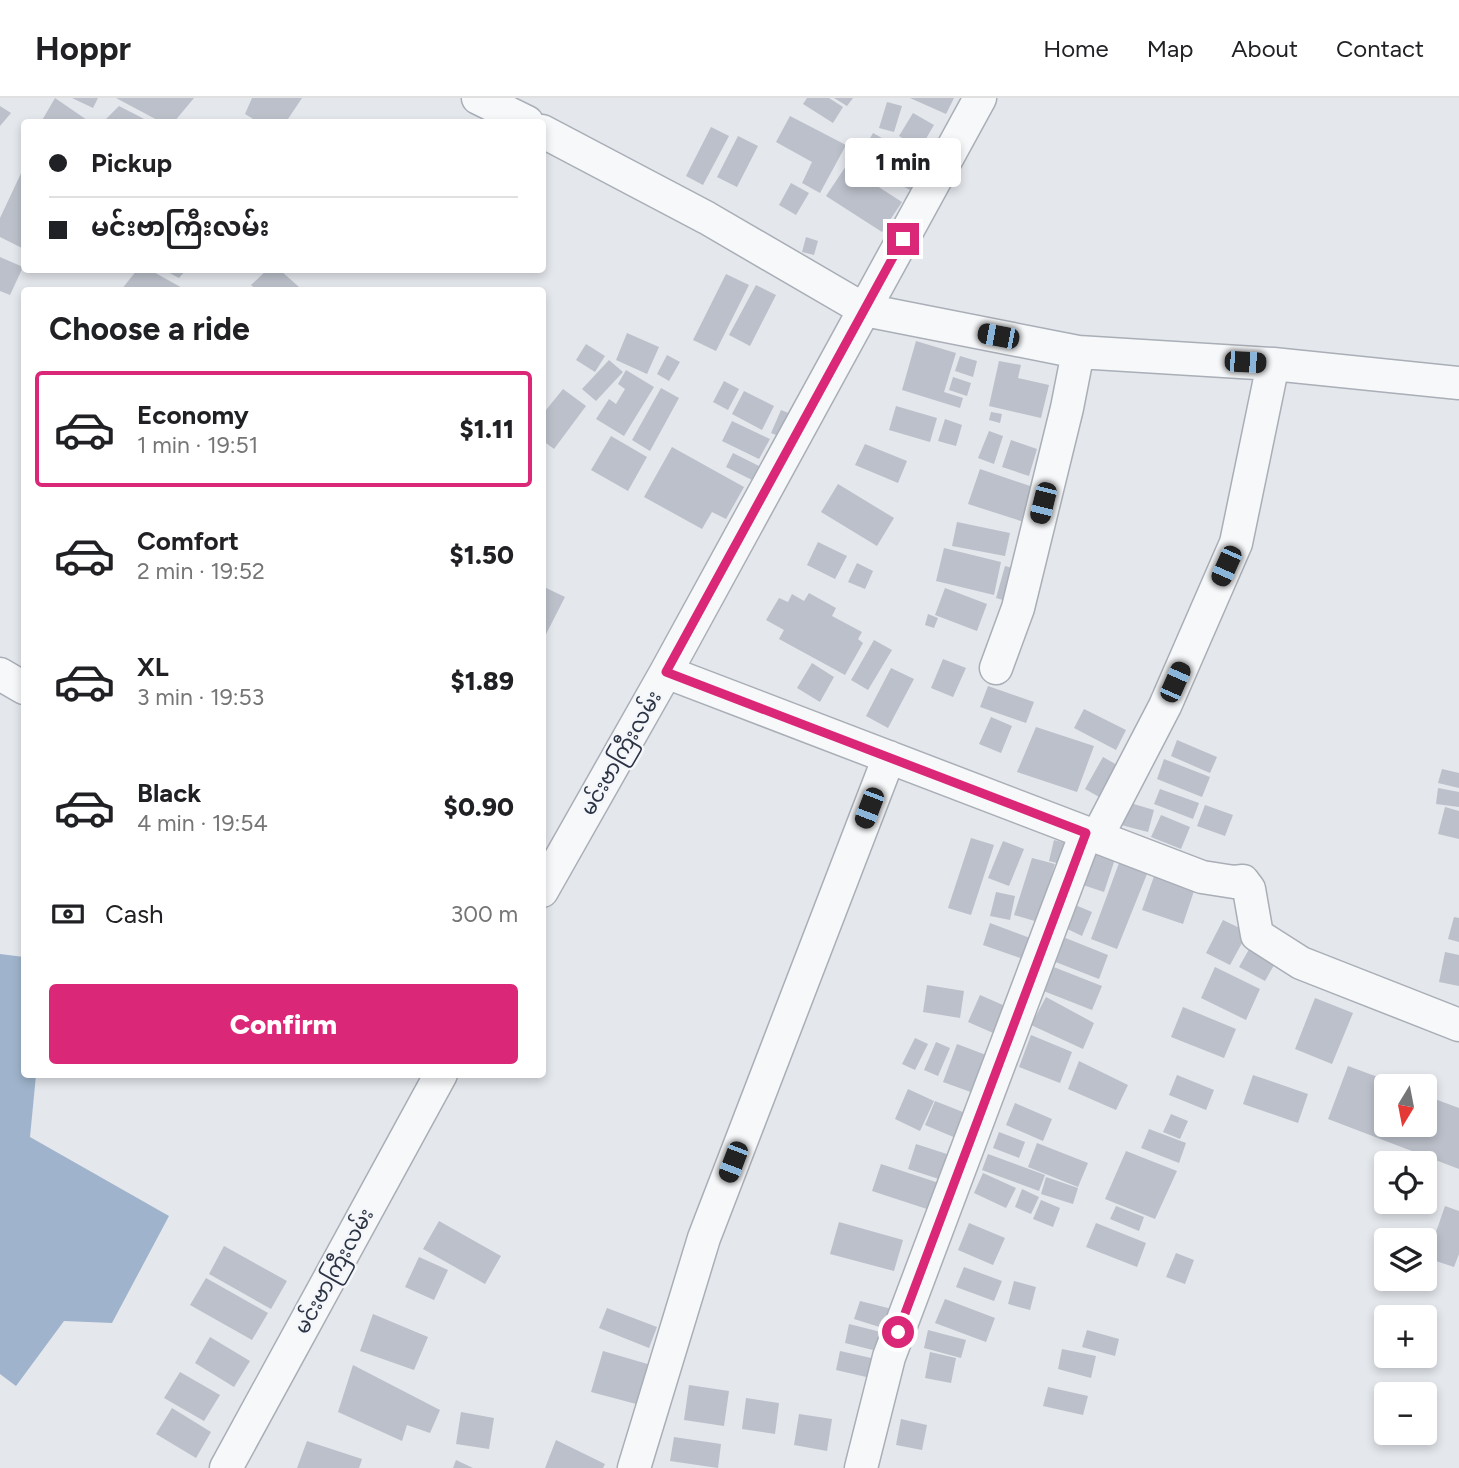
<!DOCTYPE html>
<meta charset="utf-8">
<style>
body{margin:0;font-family:Figtree,"Noto Sans Myanmar",sans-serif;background:#f6f6f6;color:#202124;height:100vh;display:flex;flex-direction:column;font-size:26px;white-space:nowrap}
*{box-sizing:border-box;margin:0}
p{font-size:23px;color:#757577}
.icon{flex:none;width:38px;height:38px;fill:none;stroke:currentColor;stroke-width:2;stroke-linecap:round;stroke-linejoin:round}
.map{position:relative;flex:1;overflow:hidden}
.details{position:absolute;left:21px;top:189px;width:525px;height:791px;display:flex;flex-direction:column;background:#fff;border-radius:7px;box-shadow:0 4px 10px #0003}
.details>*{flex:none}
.hud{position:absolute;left:21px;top:21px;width:525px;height:154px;border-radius:7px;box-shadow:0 4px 10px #0003;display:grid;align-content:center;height:154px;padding:0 28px;background:#fff}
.needle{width:46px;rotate:190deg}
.fabs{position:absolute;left:1374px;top:976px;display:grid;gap:14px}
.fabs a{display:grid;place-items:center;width:63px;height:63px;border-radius:7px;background:#fff;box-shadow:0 4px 10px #0003;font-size:35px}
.end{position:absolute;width:32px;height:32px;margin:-16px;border:9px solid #db2777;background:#fff;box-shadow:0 0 0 4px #fff}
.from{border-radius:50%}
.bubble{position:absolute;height:49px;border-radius:7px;background:#fff;box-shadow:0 4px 10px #0003;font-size:23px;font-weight:800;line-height:49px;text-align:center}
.car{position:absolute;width:21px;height:42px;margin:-21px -10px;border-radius:9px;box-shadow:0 0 5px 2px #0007;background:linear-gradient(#222 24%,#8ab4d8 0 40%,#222 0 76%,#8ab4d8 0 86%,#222 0)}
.hud b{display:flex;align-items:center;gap:24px;height:66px;font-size:26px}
.hud b+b{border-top:2px solid #e0e0e0}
.hud i{width:18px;height:18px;background:#202124}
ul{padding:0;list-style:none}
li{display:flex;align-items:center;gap:21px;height:116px;margin:0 14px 10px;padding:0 14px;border:4px solid transparent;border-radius:7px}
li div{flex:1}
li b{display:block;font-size:26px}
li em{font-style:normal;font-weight:800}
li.selected{border-color:#db2777}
li>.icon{width:63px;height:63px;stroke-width:1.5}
h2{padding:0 28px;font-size:32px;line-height:84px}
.pay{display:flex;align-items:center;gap:18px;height:77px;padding:0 28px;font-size:26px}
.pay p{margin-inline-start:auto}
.action{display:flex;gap:14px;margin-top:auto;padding:14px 28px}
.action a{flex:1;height:80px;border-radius:7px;background:#db2777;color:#fff;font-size:28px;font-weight:800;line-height:80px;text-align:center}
header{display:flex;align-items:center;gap:42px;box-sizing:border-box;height:98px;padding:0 35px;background:#fff;border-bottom:2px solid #e0e0e0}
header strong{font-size:33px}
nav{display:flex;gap:38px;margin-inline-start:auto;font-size:24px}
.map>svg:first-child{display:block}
</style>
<header>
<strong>Hoppr</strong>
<nav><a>Home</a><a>Map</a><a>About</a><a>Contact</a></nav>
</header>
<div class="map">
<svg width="1459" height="1370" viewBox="0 0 1459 1370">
<rect width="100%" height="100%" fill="#e4e7ec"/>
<!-- water -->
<path fill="#9fb4cc" d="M0,856l24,3v117l12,1 -6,62 139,79 -57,107 -48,-2 -48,65 -16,-12z"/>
<!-- building -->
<path fill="#bbc0ca" d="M55,0l32,22 -2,2h-44z
M72,0h26l-5,10z
M116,0h78l-20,24h-13z
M252,0h50l-16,24h-28l-13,-8z
M807,0h22l14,9 -10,16 -30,-19z
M834,0h19l-6,8z
M910,0h44l-8,16z
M887,4l15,4 -8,26 -15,-4z
M0,8l11,7 -11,13z
M119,8l31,16h-47z
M913,15l21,12 -14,24 -21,-13z
M790,18l56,29 -26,48 -18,-10 10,-21 -36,-20z
M711,29l18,9 -26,49 -17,-9z
M873,35l54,30 -15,28 -55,-29z
M738,38l20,10 -21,41 -20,-10z
M846,68l56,36 -20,30 -56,-36z
M24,69v82l-24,-12v-19z
M791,85l18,10 -13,22 -17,-10z
M806,139l12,4 -4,14 -12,-3z
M0,159l23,10 -13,28 -10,-4z
M137,172h13l36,20h-65z
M164,172h22l-7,8z
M267,172h13l19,17 -3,3h-39l-6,-5z
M726,176l23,11 -33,66 -23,-11z
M756,187l20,10 -26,51 -21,-11z
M627,235l32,14 -12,27 -31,-14z
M916,243l40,12 -12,39 19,6 -3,10 -58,-18z
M586,246l19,12 -10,16 -19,-12z
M667,257l13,7 -11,19 -12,-7z
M960,258l17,5 -4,16 -18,-6z
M609,262l14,12 -27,29 -14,-12z
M999,263l22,4 -3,13 31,7 -8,33 -52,-12z
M626,272l28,17 -30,49 -28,-17 13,-20 7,5 9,-15 -7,-5z
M953,279l18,6 -4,13 -18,-6z
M724,283l15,8 -11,21 -15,-8z
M661,290l18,10 -29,53 -18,-11z
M563,291l23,17 -32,43 -12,-9v-25z
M744,293l30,15 -12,24 -30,-16z
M896,308l41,12 -7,24 -41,-12z
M781,312l10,4 -10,23 -10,-4z
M991,314l11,2 -2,9 -11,-3z
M945,321l17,6 -6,21 -18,-5z
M732,323l38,18 -11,20 -37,-18z
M989,333l14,5 -9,28 -16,-6z
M611,338l36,21 -19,34 -37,-21z
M1011,342l26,9 -8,27 -27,-9z
M865,346l42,17 -9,22 -43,-18z
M672,349l72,40 -18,32 -14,-7 -10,17 -58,-32z
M733,355l28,14 -7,14 -28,-14z
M980,371l56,19 -12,34 -56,-18z
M838,386l56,34 -17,28 -56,-34z
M957,424l53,11 -5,23 -53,-10z
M818,444l29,14 -12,23 -28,-14z
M944,450l57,14 -7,33 -58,-14z
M857,465l16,8 -8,18 -17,-7z
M1005,468l14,4 -9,32 -14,-4z
M542,488l23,11 -23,45z
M945,490l42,16 -10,27 -42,-16z
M809,495l27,15 -4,8 30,16 -4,7 5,4 -18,32 -66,-36 5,-9 -18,-10 13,-22 9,4 4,-8 12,7z
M928,516l10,4 -4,10 -9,-3z
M874,542l18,10 -24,40 -17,-10z
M943,561l23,9 -13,29 -22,-9z
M812,565l22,14 -14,25 -23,-14z
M891,570l23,11 -26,49 -22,-12z
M988,588l46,16 -8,21 -46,-16z
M1084,611l42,21 -10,20 -42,-22z
M991,619l21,9 -11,27 -22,-9z
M1036,629l58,19 -17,46 -60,-20z
M1177,642l40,17 -7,16 -39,-17z
M1103,659l23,13 -18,32 -23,-13z
M1164,661l46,18 -8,20 -45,-18z
M1442,671l17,4v15l-21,-5z
M1438,690l21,4v15l-23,-3z
M1160,691l39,14 -6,16 -39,-15z
M1127,704l27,8 -6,22 -27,-7z
M1205,707l28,10 -8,21 -28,-10z
M1445,709l14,4v28l-21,-5z
M1161,717l29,12 -9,22 -30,-12z
M971,740l23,7 -23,70 -23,-7z
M1054,742l20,5 -6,21 -19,-5z
M1003,743l21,8 -15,37 -21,-8z
M1091,753l24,8 -11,33 -24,-8z
M1032,760l23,6 -17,58 -24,-7z
M1119,765l28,11 -30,75 -26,-10z
M1157,770l40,14 -14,42 -41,-14z
M996,794l19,4 -5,24 -20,-4z
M1068,804l24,10 -10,24 -25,-12z
M1454,819l5,1v24l-11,-3z
M1223,822l25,12 -18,33 -24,-12z
M990,825l40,15 -7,21 -40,-14z
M1058,837l50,20 -9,24 -51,-20z
M1252,846l26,14 -13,23 -26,-14z
M1445,854l14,3v31l-20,-4z
M1051,868l51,20 -10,24 -51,-20z
M1215,869l45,22 -14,31 -45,-22z
M927,887l37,6 -4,27 -37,-6z
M980,897l32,14 -12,27 -32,-14z
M1046,899l48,26 -11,26 -52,-24z
M1315,900l38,15 -21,51 -37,-15z
M1183,909l53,22 -12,29 -53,-21z
M1031,937l41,17 -12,31 -41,-16z
M915,940l13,6 -13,26 -13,-6z
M936,944l14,6 -12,28 -14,-6z
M957,946l37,14 -15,37 -36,-13z
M1079,963l49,24 -12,25 -48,-21z
M1348,968l54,20 -16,1v38h38v-30l35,13v61l-131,-50z
M1177,977l37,15 -8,20 -37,-15z
M1253,977l55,19 -10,29 -55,-19z
M908,991l26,12 -14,30 -25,-12z
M935,1003l38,15 -10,25 -38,-16z
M1015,1005l37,16 -9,22 -37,-16z
M1171,1016l17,7 -8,18 -17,-7z
M1149,1031l37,14 -7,20 -38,-15z
M999,1034l26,10 -6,16 -26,-10z
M1037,1045l51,20 -10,24 -50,-20z
M916,1046l37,12 -8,25 -37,-12z
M1126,1053l51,20 -22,48 -50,-20z
M988,1056l57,21 -6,16 -57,-21z
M881,1066l61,20 -9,27 -61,-20z
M983,1075l33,15 -10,20 -32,-15z
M1046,1079l32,11 -5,16 -32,-10z
M1022,1091l17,8 -8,17 -16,-7z
M1041,1102l19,8 -7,19 -20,-8z
M1116,1108l28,11 -5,14 -29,-12z
M1445,1108l14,5v43l-5,13 -27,-9z
M439,1123l62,35 -16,28 -62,-35z
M839,1124l64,18 -9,31 -64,-17z
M969,1125l36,15 -12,27 -35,-15z
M1096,1125l50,20 -9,24 -51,-20z
M224,1148l63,35 -16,28 -62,-35z
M1176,1155l18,7 -9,24 -19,-7z
M419,1159l29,13 -14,30 -29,-13z
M964,1169l38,14 -8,20 -38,-14z
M206,1180l62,35 -16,27 -62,-35z
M1014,1183l22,6 -6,23 -22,-6z
M945,1201l50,19 -9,24 -51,-19z
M860,1203l32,8 -6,20 -32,-10z
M607,1210l50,19 -8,21 -50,-20z
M373,1216l55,23 -14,33 -54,-19z
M849,1226l40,10 -4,19 -40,-10z
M928,1232l38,10 -5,18 -37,-10z
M1087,1232l32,9 -4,17 -33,-9z
M210,1239l40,24 -16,26 -39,-24z
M1062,1251l34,7 -5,22 -33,-9z
M603,1253l48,14 -11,40 -49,-13z
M840,1253l40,9 -5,19 -39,-9z
M930,1254l26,6 -5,25 -26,-5z
M353,1267l87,45 -10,23 -23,-8 -5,16 -64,-29z
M180,1274l40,23 -16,26 -40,-23z
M689,1287l40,6 -5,35 -40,-6z
M1048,1289l40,9 -5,19 -40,-9z
M746,1300l33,5 -4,31 -33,-5z
M172,1310l39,24 -15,26 -40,-24z
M461,1314l33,6 -5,31 -33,-5z
M799,1316l33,5 -5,32 -33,-6z
M901,1321l26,6 -5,25 -26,-5z
M674,1339l47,7 -3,24 -48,-7z
M556,1342l49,24 -2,4h-58z
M307,1343l55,18 -3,9h-62z
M456,1362l17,8h-20z"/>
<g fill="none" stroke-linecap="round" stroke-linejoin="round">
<!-- street casing -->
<g stroke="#a9aeb7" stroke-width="35">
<path id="street" d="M478,0l49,24
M542,33l165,87 158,92 213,42 195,12 186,19
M996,570l22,-60 49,-200 11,-56
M666,574l536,205 32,5 9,-1 6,8 8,46 44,28 158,62
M0,576l24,14
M1097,739l68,-131 71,-163 37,-179
M542,793l124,-219 314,-574
M226,1370l215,-394
M634,1370l70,-230 185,-481
M861,1370l28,-111 197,-524"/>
</g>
<!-- street -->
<use href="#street" stroke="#f7f8fa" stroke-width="32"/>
</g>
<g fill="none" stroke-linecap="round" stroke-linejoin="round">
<!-- route -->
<path stroke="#db2777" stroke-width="9" d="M898,1234l188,-499 -420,-161 237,-433"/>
</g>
<g text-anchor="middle" stroke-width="5" stroke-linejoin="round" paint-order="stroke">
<!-- street labels -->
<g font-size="21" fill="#2b3445" stroke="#f4f6f9">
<text transform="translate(621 655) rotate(-60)" y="7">မင်းဗာကြီးလမ်း</text>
<text transform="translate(334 1173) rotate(-61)" y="7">မင်းဗာကြီးလမ်း</text>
</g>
</g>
</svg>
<div class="fabs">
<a><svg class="needle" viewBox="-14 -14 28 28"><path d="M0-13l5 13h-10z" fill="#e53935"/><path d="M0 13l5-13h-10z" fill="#757577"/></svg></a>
<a><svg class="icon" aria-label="locate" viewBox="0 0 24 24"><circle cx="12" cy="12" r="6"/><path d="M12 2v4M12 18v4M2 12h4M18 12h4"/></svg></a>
<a><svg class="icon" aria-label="layers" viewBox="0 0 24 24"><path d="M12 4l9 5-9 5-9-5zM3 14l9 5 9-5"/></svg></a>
<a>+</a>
<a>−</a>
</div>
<i class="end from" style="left:898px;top:1234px"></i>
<i class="end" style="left:903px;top:141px"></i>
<div class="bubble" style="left:845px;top:40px;width:116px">1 min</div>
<i class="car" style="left:998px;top:238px;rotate:281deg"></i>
<i class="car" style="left:1245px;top:264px;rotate:93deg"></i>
<i class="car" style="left:1043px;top:405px;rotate:194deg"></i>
<i class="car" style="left:1226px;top:468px;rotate:204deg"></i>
<i class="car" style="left:1175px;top:584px;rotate:24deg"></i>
<i class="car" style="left:869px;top:710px;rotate:201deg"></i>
<i class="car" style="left:733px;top:1064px;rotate:201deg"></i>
<div class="hud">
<b><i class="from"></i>Pickup</b>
<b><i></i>မင်းဗာကြီးလမ်း</b>
</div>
<section class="details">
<h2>Choose a ride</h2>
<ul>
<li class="selected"><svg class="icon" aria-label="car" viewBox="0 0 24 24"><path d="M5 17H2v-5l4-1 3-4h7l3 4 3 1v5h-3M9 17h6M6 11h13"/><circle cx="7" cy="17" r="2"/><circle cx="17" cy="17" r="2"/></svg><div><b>Economy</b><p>1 min · 19:51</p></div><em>$1.11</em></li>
<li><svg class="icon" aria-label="car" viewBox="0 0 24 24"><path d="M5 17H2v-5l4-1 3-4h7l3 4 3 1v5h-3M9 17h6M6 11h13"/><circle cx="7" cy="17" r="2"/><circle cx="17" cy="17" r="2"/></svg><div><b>Comfort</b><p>2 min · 19:52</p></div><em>$1.50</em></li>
<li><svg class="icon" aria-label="car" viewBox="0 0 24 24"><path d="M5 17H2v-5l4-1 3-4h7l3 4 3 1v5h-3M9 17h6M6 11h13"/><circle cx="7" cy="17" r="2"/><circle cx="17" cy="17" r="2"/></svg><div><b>XL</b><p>3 min · 19:53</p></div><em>$1.89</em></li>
<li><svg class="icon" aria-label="car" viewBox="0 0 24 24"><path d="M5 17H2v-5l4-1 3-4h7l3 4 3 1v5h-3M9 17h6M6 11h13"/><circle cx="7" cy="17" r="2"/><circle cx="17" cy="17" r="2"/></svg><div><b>Black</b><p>4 min · 19:54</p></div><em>$0.90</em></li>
</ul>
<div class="pay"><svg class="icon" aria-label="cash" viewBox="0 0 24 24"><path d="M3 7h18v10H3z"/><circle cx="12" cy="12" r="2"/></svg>Cash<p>300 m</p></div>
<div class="action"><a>Confirm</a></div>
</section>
</div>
